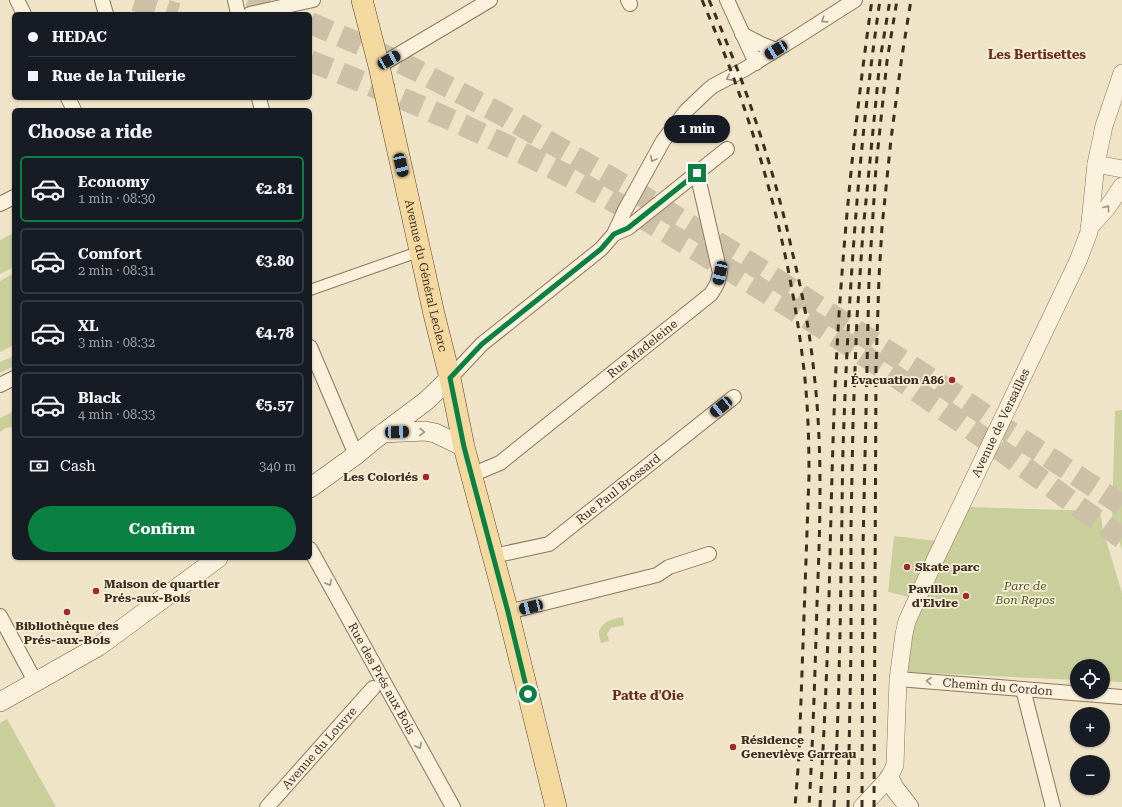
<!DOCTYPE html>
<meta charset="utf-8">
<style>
body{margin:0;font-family:"Roboto Serif",serif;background:#20242c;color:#f1f3f6;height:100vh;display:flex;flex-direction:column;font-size:15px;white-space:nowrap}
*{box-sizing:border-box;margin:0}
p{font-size:13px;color:#9ea1a6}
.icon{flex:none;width:22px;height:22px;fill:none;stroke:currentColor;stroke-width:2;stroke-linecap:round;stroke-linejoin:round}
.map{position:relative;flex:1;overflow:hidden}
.sheet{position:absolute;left:12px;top:108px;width:300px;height:452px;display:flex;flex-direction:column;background:#171b24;border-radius:6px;box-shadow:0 1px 3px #0004}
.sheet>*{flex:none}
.banner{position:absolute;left:12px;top:12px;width:300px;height:88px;border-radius:6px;box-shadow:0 1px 3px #0004;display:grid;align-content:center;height:88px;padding:0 16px;background:#171b24}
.tools{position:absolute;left:1070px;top:659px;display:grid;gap:8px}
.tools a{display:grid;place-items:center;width:40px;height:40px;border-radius:50%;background:#171b24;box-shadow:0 1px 3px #0004;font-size:20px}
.end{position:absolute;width:18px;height:18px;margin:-9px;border:5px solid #0b8043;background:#fff;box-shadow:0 0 0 2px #fff}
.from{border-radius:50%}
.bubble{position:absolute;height:28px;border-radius:14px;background:#171b24;box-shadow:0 1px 3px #0004;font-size:13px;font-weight:700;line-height:28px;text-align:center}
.car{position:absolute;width:12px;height:24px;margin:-12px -6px;border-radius:5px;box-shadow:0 0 3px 1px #0007;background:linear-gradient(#222 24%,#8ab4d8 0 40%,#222 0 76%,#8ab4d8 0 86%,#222 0)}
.banner b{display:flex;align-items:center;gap:14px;height:38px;font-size:15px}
.banner b+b{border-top:1px solid #363941}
.banner i{width:10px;height:10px;background:#f1f3f6}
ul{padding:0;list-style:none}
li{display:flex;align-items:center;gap:12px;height:66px;margin:0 8px 6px;padding:0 8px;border:2px solid #363941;border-radius:6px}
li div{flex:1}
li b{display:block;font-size:15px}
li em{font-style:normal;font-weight:700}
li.active{border-color:#0b8043}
li>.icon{width:36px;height:36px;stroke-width:1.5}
h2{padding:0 16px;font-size:18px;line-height:48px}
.pay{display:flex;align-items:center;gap:10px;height:44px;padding:0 16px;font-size:15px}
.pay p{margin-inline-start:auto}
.action{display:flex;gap:8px;margin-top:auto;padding:8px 16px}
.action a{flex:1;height:46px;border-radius:24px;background:#0b8043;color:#fff;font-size:16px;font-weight:700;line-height:46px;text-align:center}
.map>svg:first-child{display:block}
</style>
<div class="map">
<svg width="1122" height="807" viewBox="0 0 1122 807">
<rect width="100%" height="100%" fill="#f0e4c8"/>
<!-- green -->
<path fill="#c9cf9b" d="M14,233v34l-14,7v-34z
M14,273v72l-14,7v-71z
M14,356v10l-14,7v-11z
M1122,410v140l-10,-33 3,-106z
M14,411v16l-8,1 -6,4v-14z
M967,505l4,2 129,4 3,19 19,63v89l-19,-1v-15h-26v14l-171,-8 1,-38z
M894,536l43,5 -28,56 -21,-5z
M623,617l1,8 -13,3 -4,6 2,7 -8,2c-1,-3 -2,-7 -2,-10 2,-12 14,-14 24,-16z
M7,719l49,88h-56v-84z"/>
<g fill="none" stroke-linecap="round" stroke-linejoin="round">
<!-- motorway-tunnel -->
<path stroke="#ccc0a6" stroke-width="22" stroke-dasharray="22 11" stroke-linecap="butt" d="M135,0l42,14
M248,0l39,14
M310,23l45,19 59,27 85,44 147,85 125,78 182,117 57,39 112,73
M310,61c87,34 173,71 256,114 47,25 94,53 140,81 61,36 121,74 180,114 80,54 158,112 236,168"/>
<!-- pedestrian casing -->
<g stroke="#8d765c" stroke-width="12">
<path id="pedestrian" d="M310,290l111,-39"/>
</g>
<!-- minor casing -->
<g stroke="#8d765c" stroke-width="16">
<g id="minor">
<path d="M17,0l7,14"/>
<path d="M102,0l4,14"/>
<path d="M235,0l3,14"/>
<path d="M628,0l2,4"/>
<path d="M727,0l29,63"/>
<path d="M250,14l63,-14"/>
<path d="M742,34l19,10 15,6"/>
<path d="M379,66l111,-66"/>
<path d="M68,98l6,12"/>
<path d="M259,98l3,12"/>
<path d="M0,204l14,-7"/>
<path d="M614,234l14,-6 99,-79"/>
<path d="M310,347l46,108"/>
<path d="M450,378l32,-34 119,-95 13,-15 11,-24 38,-69 23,-30 22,-21 5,-4 32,-17 49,-30 61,-39"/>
<path d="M0,385l14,-7"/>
<path id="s1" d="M471,475l29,-12 211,-169 6,-10 3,-11 -23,-100"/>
<path id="s2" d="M310,549l143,258"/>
<path id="s3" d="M493,556l56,-12 185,-147"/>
<path d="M508,612l149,-37 12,-8 40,-13"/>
<path d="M0,616l36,67"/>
<path id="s4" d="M898,679l224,18"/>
<path d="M1023,689l30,118"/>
<path id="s5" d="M267,807l106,-119"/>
</g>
</g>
<!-- tertiary casing -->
<g stroke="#8d765c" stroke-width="18">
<g id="tertiary">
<path d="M1096,164l26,5"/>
<path d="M1089,228l18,-20 15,-22"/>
<path id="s6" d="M862,807l27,-29 6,-13 3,-86 6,-45 3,-13 28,-61 143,-299 11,-29 7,-68 8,-38 18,-53"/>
</g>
</g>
<!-- secondary casing -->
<g stroke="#6f573f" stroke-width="20">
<path id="secondary" d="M383,433l42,-2 10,2 29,14
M310,488l46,-33 18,-15 52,-39 24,-23
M0,702l99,-56 119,-88
M889,778l6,11 14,18"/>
</g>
<!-- primary casing -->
<g stroke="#5b4430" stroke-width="22">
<g id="primary">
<path id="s7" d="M362,0l17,66 55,248 16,64 14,69 44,165 48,195"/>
</g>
</g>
<!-- pedestrian -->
<use href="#pedestrian" stroke="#faf1dc" stroke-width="10"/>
<!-- minor -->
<use href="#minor" stroke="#faf1dc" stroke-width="14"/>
<!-- tertiary -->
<use href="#tertiary" stroke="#faf1dc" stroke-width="17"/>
<!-- secondary -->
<use href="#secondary" stroke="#faf1dc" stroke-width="19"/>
<!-- primary -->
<use href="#primary" stroke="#f3d9a0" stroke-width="21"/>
<!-- rail -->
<path stroke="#3d2e20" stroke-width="3" stroke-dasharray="7 7" stroke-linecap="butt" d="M702,0c13,31 26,61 37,93 32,90 54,182 65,277 4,35 5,71 5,106l-10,280 -4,51
M709,0c16,38 32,76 45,116 15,44 28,89 38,135 10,40 18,81 22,122 9,77 6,154 3,231 -2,68 -4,136 -8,203
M820,807c3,-57 6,-114 8,-171 3,-107 4,-214 11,-321 7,-105 18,-210 33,-315
M834,807c4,-79 6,-157 7,-236 1,-40 1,-81 2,-122 5,-150 15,-300 37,-449
M848,807l3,-160v-121l2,-104 4,-104 6,-87 17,-171 10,-60
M862,807l1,-261 6,-268 7,-111 11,-106 10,-61
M874,807l2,-439 3,-91 3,-50 9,-88 11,-83 9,-56"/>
</g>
<!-- one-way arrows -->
<defs><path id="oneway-chevron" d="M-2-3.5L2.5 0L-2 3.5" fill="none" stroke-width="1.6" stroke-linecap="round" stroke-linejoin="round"/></defs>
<g stroke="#9c907e">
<use href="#oneway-chevron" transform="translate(824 20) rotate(147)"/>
<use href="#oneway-chevron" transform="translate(729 78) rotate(152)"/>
<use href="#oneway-chevron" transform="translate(653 159) rotate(118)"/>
<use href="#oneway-chevron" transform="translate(1107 208) rotate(-52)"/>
<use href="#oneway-chevron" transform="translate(422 432) rotate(2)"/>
<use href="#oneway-chevron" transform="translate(329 583) rotate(61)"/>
<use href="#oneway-chevron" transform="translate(929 681) rotate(-175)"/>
<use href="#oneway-chevron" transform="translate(419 746) rotate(61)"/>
</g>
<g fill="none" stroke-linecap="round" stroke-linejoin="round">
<!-- route -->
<path stroke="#0b8043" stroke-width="5" d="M528,694l-20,-82 -44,-165 -14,-69 32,-34 119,-95 13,-15 14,-6 69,-55"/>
</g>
<!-- markers -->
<g fill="#9e2a2b" stroke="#f7eed8" stroke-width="1.5">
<circle cx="952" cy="380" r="4"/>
<circle cx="426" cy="477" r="4"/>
<circle cx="907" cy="567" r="4"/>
<circle cx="96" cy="591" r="4"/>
<circle cx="966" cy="596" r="4"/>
<circle cx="67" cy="612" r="4"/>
<circle cx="733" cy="747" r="4"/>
</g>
<g text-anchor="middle" stroke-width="3.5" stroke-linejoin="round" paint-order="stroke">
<!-- street labels -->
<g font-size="12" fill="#3d2e20" stroke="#f7eed8">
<text dy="4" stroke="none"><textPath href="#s7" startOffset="283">Avenue du Général Leclerc</textPath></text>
<text dy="4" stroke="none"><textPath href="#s1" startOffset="214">Rue Madeleine</textPath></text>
<text dy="4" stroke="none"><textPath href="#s6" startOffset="418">Avenue de Versailles</textPath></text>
<text dy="4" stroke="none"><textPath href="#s3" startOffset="146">Rue Paul Brossard</textPath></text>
<text dy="4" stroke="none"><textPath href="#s2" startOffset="148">Rue des Prés aux Bois</textPath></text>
<text dy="4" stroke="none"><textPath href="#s4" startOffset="100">Chemin du Cordon</textPath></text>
<text dy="4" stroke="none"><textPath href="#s5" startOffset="79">Avenue du Louvre</textPath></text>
</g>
<!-- poi labels -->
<g font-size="12" font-weight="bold" fill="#3d2e20" stroke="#f7eed8" text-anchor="end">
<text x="944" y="384">Évacuation A86</text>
<text x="418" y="481">Les Coloriés</text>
<text x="915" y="571" text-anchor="start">Skate parc</text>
<text x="104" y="588" text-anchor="start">Maison de quartier<tspan x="104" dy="14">Prés-aux-Bois</tspan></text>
<text x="958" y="593">Pavillon<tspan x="958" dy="14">d'Elvire</tspan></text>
<text x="67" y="630" text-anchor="middle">Bibliothèque des<tspan x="67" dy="14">Prés-aux-Bois</tspan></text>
<text x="741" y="744" text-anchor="start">Résidence<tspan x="741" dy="14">Geneviève Garreau</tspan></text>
</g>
<!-- park labels -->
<g font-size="12" font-style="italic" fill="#4d5a26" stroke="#f7eed8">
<text x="1025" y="590">Parc de<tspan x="1025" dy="14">Bon Repos</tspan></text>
</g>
<!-- neighbourhood labels -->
<g font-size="13" font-weight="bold" fill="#6b2e1e" stroke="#f7eed8">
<text x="1037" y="59">Les Bertisettes</text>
<text x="648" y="700">Patte d'Oie</text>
</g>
</g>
</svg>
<div class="tools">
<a><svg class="icon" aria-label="locate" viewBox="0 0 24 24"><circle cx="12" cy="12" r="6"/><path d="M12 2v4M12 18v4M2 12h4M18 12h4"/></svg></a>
<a>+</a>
<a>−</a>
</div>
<i class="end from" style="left:528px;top:694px"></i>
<i class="end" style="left:697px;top:173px"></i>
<div class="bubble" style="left:664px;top:115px;width:66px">1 min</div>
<i class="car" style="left:776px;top:50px;rotate:239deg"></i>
<i class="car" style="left:389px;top:60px;rotate:60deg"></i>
<i class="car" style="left:401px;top:165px;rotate:167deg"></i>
<i class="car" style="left:720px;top:273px;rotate:192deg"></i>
<i class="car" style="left:721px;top:407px;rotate:231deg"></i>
<i class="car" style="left:397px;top:432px;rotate:88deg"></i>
<i class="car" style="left:531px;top:607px;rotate:256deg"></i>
<div class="banner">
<b><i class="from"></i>HEDAC</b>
<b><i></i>Rue de la Tuilerie</b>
</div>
<section class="sheet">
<h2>Choose a ride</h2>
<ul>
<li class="active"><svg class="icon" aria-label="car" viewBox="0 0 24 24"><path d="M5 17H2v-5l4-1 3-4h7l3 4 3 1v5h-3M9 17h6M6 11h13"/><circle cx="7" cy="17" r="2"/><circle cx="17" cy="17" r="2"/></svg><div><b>Economy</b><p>1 min · 08:30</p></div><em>€2.81</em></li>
<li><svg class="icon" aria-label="car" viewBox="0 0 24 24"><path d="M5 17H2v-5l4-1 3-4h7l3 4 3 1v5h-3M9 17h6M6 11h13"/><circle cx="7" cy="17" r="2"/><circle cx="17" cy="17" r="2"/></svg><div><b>Comfort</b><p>2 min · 08:31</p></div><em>€3.80</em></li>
<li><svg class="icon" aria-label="car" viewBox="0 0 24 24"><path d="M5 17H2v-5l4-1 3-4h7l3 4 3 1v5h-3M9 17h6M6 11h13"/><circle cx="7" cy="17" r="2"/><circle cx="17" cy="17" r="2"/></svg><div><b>XL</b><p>3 min · 08:32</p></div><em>€4.78</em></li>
<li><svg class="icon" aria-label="car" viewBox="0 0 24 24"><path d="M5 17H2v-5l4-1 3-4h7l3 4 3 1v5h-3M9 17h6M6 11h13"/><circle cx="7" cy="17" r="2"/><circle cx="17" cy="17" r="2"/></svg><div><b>Black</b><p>4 min · 08:33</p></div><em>€5.57</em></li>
</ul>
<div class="pay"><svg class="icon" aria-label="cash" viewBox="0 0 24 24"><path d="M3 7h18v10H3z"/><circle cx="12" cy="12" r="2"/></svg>Cash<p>340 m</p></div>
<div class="action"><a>Confirm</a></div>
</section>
</div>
